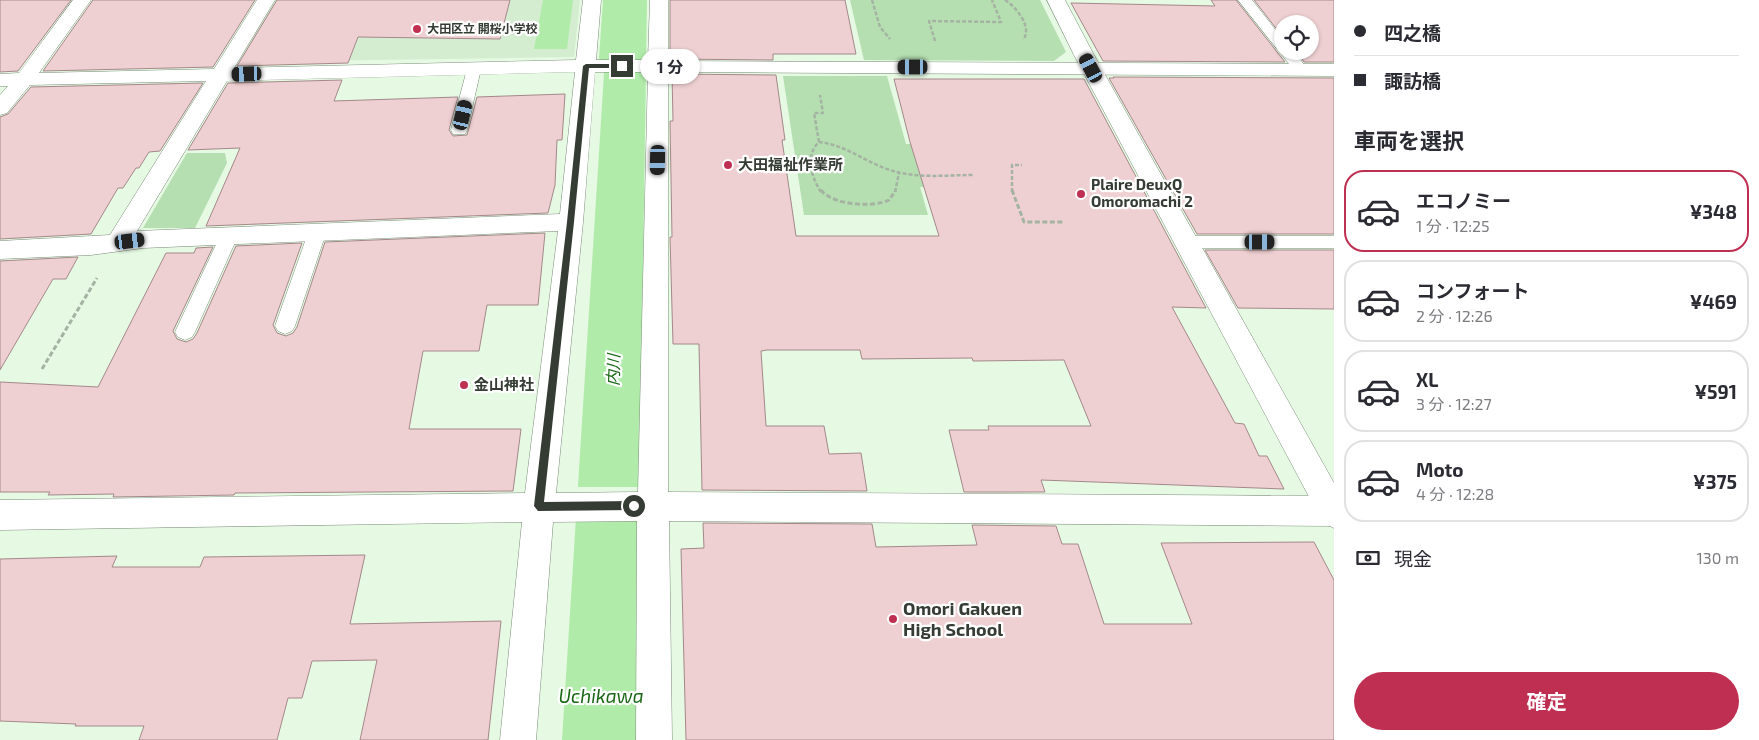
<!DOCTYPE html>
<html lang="ja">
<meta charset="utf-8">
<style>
body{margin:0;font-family:"Exo 2","Noto Sans JP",sans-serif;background:#f2f2f3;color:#2b2b33;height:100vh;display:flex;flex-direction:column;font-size:19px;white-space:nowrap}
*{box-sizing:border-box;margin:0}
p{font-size:16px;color:#7c7c81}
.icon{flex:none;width:28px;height:28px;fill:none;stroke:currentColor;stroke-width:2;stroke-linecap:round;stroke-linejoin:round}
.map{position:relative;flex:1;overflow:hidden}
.drawer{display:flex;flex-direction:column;background:#fff;width:425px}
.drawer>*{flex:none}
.hud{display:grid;align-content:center;height:110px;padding:0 20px;background:#fff}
.controls{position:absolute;left:1274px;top:15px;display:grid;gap:10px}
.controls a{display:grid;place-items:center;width:45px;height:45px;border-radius:50%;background:#fff;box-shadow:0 1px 4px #0004;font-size:25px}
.end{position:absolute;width:22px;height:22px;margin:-11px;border:6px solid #343c33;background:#fff;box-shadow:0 0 0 2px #fff}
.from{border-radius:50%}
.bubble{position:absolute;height:35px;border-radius:18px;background:#fff;box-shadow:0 1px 4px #0004;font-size:16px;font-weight:700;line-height:35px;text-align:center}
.car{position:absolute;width:15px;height:30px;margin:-15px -8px;border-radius:6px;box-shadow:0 0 4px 1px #0007;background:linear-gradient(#222 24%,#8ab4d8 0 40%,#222 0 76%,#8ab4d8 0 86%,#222 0)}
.hud b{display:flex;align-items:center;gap:18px;height:48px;font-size:19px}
.hud b+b{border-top:1px solid #e1e1e2}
.hud i{width:12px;height:12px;background:#2b2b33}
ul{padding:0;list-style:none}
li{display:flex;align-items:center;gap:15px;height:82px;margin:0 10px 8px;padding:0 10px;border:2px solid #e1e1e2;border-radius:20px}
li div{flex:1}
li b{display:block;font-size:19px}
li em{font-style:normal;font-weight:700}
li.on{border-color:#bf2f51}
li>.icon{width:45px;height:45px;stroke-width:1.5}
h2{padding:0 20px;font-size:22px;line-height:60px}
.pay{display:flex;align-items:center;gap:12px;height:55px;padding:0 20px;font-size:19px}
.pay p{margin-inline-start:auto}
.primary-button{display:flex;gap:10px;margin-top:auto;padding:10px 20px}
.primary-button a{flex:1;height:58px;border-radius:30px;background:#bf2f51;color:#fff;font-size:20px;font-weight:700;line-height:58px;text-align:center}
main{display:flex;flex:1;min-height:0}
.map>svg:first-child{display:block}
</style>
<main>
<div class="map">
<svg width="1334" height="740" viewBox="0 0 1334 740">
<rect width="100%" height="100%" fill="#e5f9e3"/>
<!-- built -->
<path fill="#d4edd1" d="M275,0h305l-6,57 -338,5z"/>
<!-- green -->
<path fill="#b5dfb1" d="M850,0h190l26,52 -12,9 -190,-1z
M783,76h104l19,68 84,-1 -16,44h-54l8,28h-124z
M187,153h38l2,10 -32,65h-52z"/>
<!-- water -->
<path fill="#b0ebaa" d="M543,0h30l-6,49h-33z
M603,0h44l-11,740h-74l42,-667 -5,-15z"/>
<!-- pier -->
<path fill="#e5f9e3" d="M577,487h63l-1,26h-64z"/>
<!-- building -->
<path fill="#efd0d2" stroke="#a4888a" d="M0,0h71l-53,71 -18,1z
M93,0h162l-42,67 -170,4z
M277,0h233l-10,39 -142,-2 -10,26 -111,3z
M670,0h175l11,54h-83v6l-101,-1 -2,-1z
M1211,0h25l49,62 -182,-1 -32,-58 144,3z
M1254,0h80v62h-30l-7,-11h13v-27h-28v12z
M672,74l104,1 9,65h-3l14,96h143l-29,-94 -16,-63h190l122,229 -34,-1 63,116 9,1 15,32h8l17,33 -243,-9 4,12h-81l-15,-62h40l-1,-4h103l-27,-66 -91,1 -1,-3 -110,1 -2,-9h-93l-6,1 5,75h58l5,28 32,-1 6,38 -165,-1 -3,-146h-26l-3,-107h2l-2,-116h3z
M1113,77l221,1v156h-137l-88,-156h5z
M342,80l-8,21 124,-4 -9,33 4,6 14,-1 10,-38 88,-3 -3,46h-5l-2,45 -7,28 -342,13 34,-78 -52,2 40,-67z
M203,83l-43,68 -11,1 -10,16h-3l-13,20h-5l-27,46 -91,5v-122l8,-3 23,-27z
M545,233l-7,72h-51l-8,46h-56l-14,78h112l-8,62 -278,2 -1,2 -121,2 1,-3 -66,1 2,-3h-50v-110l98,5 68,-134h28l2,-5 17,-1 -40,84 4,8 9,3 7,-3 4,-6 39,-87 66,-3 -29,82 4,8 9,3 7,-3 4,-6 28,-85z
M1205,250h129v59l-96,-1z
M78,257l-12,22h-13l-53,91v-109z
M703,523l169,1 4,23 101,-2 -5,-20 84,1 6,18h16l26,80h88l-31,-81 153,-1 20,38v160h-648l-5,-191 23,-1z
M365,555l-15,69 151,-3 -13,119h-128l17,-80 -65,1 -10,37h-14l-11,42h-138l5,-14h-69l1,-2 -76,-3v-162l117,-3 -5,11h88l4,-10z"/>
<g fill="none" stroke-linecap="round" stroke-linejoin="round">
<!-- service casing -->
<g stroke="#7b8d79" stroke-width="1">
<path id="service" d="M1238,0h14l30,38v13h12l14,19 -2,3h-10l-17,-22 1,-1 -3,-1z
M474,65l5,1 2,3 -14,61 -2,4h-12l-2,-4 16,-61 2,-3z
M317,227l6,2 3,4 -31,93 -3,5 -7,3 -7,-3 -3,-5 33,-93 3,-4z
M229,230l6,1 3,5 -43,96 -3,5 -7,3 -7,-3 -3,-5 45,-96 3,-5z
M1186,236h148v12h-148l-6,-1 -3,-5 3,-5z"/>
</g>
<!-- minor casing -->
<g stroke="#7b8d79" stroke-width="1">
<path id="minor" d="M73,0h18l-52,73 175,-4 43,-69h18l-41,68 342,-8 7,-60h18l-5,60h52l2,-60h18v61l666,3v12l-666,-4v420l666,4v30l-665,-5 3,219h-36l1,-219 -84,1 -17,218h-36l22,-218 -522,8v-30l525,-7 33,-262 -415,17 -52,7 -91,4v-18l110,-6 96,-154 -176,4 -23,28 -7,2v-20l8,-9h-8v-12l19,-1zM575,72l-15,142 -423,17 90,-150zM595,72h53l-10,420 -82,1 27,-271z"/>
</g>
<!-- tertiary casing -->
<g stroke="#7b8d79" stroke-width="1">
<path id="tertiary" d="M1047,0h18l29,55 240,428v45l-11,-5 -249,-468z"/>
</g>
<!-- path-far1 -->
<path stroke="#a4b3a2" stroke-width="2.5" stroke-dasharray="4 2" stroke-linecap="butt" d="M872,0l8,27 10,12
M1005,0c11,7 28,27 18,40
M935,41l-6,-20 72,1 -9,-22
M819,142l-5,-29h9l-3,-18
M821,192c-10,-15 -16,-37 -2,-50 27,3 46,20 71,28 27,9 56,5 84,5
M895,192l4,-19
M1012,192v-27h10"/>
<!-- path -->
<path stroke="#a4b3a2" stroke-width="3" stroke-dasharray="5 2.5" stroke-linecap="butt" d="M821,190c11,15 52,18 68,10l7,-10
M1012,190l12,32h40
M42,369l55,-91"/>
<!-- service -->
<use href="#service" fill="#fff" fill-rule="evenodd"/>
<!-- minor -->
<use href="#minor" fill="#fff" fill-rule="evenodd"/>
<!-- tertiary -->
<use href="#tertiary" fill="#fff" fill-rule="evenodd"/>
</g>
<!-- route -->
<path fill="#343c33" d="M586,64h36l3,2 -3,2h-33l-15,154 -30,280 90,-1 5,5 -5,4 -96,1 -4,-5 33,-284 16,-156z"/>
<!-- markers -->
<g fill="#bf2f51" stroke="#fff" stroke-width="2">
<circle cx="417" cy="29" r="5"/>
<circle cx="728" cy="165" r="5"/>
<circle cx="1081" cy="194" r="5"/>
<circle cx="464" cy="385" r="5"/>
<circle cx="893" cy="619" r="5"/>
</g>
<g text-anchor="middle" stroke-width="4.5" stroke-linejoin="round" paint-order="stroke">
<!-- far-poi labels -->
<g font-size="12" font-weight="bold" fill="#343c33" stroke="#fff" text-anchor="start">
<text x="427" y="33">大田区立 開桜小学校</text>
</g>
<!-- poi labels -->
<g font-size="15" font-weight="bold" fill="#343c33" stroke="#fff" text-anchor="start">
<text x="738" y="170">大田福祉作業所</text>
<text x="1091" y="190">Plaire DeuxQ<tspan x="1091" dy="17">Omoromachi 2</tspan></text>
<text x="474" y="390">金山神社</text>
</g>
<!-- water labels -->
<g font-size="16" font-style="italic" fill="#196715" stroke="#fff">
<text transform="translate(613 370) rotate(-88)" y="6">内川</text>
</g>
<!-- near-poi labels -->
<g font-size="18" font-weight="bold" fill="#343c33" stroke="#fff" text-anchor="start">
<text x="903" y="615">Omori Gakuen<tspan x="903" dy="21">High School</tspan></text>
</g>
<!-- near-water labels -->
<g font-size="19" font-style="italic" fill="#196715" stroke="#fff">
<text x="601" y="703">Uchikawa</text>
</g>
</g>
</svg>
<div class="controls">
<a><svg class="icon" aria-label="locate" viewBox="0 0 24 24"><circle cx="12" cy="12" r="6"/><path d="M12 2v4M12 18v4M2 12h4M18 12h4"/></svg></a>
</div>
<i class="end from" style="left:634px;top:506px"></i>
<i class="end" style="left:622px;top:66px"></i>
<div class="bubble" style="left:640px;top:49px;width:60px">1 分</div>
<i class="car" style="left:913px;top:67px;rotate:270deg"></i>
<i class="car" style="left:1091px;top:68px;rotate:332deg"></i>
<i class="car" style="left:247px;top:74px;rotate:268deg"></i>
<i class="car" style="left:463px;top:115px;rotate:13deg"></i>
<i class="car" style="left:658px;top:160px;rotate:181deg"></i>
<i class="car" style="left:130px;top:241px;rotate:83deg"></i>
<i class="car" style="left:1260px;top:242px;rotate:90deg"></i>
</div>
<section class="drawer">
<div class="hud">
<b><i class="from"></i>四之橋</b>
<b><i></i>諏訪橋</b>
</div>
<h2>車両を選択</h2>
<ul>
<li class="on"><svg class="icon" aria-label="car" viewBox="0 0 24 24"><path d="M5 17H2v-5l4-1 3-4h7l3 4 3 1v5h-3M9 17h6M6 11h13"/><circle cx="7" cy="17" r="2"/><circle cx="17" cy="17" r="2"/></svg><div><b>エコノミー</b><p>1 分 · 12:25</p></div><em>¥348</em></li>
<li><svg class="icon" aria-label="car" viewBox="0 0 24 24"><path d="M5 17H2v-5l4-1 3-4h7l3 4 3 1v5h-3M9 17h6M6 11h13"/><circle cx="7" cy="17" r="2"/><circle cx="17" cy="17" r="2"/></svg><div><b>コンフォート</b><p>2 分 · 12:26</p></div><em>¥469</em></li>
<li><svg class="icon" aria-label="car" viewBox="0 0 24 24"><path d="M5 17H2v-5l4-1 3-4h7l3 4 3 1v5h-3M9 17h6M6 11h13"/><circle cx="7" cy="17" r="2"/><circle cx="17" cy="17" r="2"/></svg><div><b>XL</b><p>3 分 · 12:27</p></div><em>¥591</em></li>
<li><svg class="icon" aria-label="car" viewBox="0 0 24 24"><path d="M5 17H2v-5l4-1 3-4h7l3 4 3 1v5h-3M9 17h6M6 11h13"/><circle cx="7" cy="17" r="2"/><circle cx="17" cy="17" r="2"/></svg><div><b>Moto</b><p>4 分 · 12:28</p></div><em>¥375</em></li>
</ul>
<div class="pay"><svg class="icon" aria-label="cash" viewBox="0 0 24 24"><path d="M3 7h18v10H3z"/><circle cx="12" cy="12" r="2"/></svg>現金<p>130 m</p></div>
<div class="primary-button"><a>確定</a></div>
</section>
</main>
